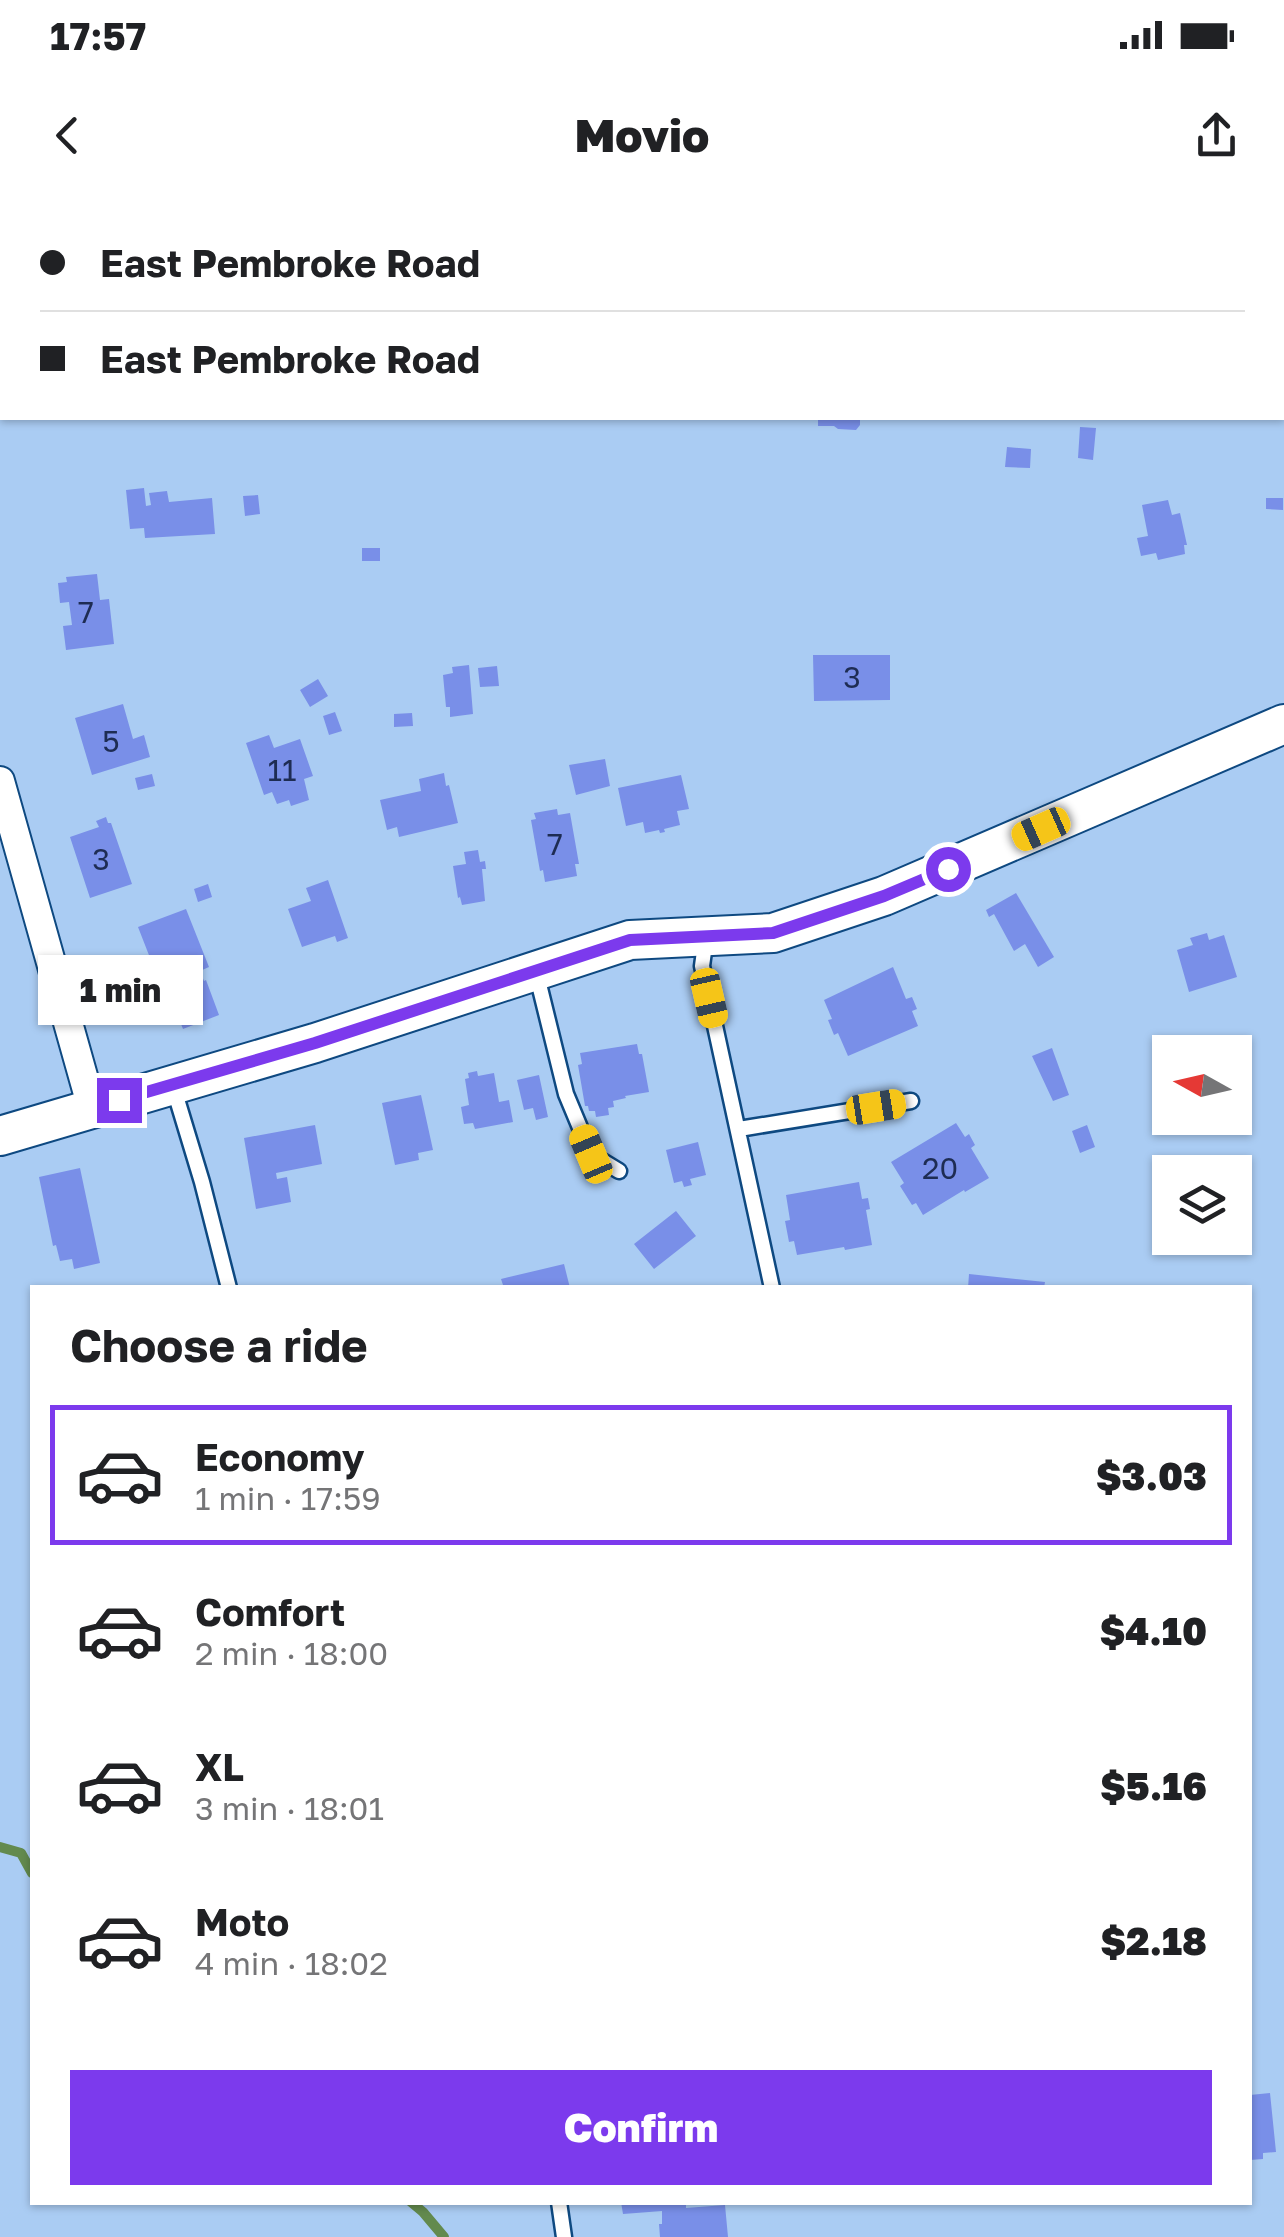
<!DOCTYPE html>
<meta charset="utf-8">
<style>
body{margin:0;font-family:"Golos Text",sans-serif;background:#f2f2f2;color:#202124;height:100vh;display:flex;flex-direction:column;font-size:38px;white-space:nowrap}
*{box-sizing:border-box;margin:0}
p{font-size:32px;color:#757577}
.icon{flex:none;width:55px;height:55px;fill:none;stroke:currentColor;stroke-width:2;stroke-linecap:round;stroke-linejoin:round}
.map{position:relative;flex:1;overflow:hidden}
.panel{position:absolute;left:30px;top:1085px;width:1222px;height:920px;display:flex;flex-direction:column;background:#fff;border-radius:0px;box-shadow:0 2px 8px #0004}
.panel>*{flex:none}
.hud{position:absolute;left:0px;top:0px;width:1285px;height:220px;box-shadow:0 2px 8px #0004;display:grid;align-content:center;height:220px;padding:0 40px;background:#fff}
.needle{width:65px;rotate:278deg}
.tools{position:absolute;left:1152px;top:835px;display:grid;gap:20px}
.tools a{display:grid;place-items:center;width:100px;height:100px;border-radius:0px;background:#fff;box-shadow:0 2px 8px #0004;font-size:50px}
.end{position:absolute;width:45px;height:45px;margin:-22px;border:12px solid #7c3aed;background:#fff;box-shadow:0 0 0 5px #fff}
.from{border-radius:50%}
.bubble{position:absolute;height:70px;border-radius:0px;background:#fff;box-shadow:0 2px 8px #0004;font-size:32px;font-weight:800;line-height:70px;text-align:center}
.car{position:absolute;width:30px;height:60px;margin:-30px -15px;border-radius:12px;box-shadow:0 0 8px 2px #0007;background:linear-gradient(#f5c518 24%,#345 0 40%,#f5c518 0 76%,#345 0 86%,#f5c518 0)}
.hud b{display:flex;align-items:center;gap:35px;height:95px;font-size:38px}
.hud b+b{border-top:2px solid #e0e0e0}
.hud i{width:25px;height:25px;background:#202124}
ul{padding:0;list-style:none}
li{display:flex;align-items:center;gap:30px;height:140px;margin:0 20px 15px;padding:0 20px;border:5px solid transparent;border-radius:0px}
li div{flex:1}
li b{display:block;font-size:38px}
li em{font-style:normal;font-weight:800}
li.on{border-color:#7c3aed}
li>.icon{width:90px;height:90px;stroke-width:1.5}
h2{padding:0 40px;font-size:45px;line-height:120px}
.action{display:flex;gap:20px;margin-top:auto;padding:20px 40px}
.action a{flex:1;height:115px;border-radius:0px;background:#7c3aed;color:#fff;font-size:40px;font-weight:800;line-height:115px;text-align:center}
.status{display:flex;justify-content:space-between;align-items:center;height:70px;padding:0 50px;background:#fff;direction:ltr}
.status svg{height:28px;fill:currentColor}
header{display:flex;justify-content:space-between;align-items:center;height:130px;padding:0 40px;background:#fff;font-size:45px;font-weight:800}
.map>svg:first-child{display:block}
</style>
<div class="status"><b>17:57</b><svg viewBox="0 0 49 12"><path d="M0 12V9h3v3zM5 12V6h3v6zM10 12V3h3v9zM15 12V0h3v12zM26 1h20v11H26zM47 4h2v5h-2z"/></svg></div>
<header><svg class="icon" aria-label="back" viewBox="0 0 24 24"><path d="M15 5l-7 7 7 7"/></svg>Movio<svg class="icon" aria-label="share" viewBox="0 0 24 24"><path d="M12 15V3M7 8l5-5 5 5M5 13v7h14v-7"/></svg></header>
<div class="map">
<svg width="1284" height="2037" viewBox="0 0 1284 2037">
<rect width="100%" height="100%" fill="#aaccf3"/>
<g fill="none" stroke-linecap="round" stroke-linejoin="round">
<!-- stream -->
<path stroke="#638a4e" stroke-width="10" d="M0,1647l21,6 11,20
M411,2002l12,10 21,25"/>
</g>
<!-- building -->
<path fill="#798fe8" d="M818,218h42v7l-4,5 -18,-1 -4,-3h-16z
M1080,227l16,1 -3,32 -15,-2z
M1007,247l24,2 -1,19 -25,-1z
M144,288l2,18 5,-1 -2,-12 18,-2 2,11 43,-4 3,36 -70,4 -1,-10 -14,1 -4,-39z
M258,295l2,19 -15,2 -2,-20z
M1266,298h17v12l-17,-1z
M1168,300l4,15 8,-2 7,32h-3l1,9 -27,6 -2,-7 -15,3 -4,-18 11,-2 -6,-31z
M362,348h18v13h-18z
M97,374l3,26 9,-1 5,45 -48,6 -3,-24 9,-1 -3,-23 -9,1 -2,-20 9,-1 -1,-5z
M813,455h77v45l-76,1z
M469,465l4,49 -23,3v-10h-4l-3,-32 10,-2 -1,-6z
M497,466l2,20 -19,1 -2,-19z
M318,479l10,17 -18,11 -10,-17z
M123,504l10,35 11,-4 6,22 -58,18 -17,-57z
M335,512l7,19 -13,4 -6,-19z
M412,513l1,13 -19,1v-13z
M269,535l5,13 26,-9 13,37 -9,3 5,21 -18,6 -2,-6 -12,4 -5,-12 -8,3 -18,-52z
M605,559l5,27 -34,9 -7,-30z
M444,573l2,13 3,-1 9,38 -59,14 -2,-10 -10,3 -7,-30 41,-9 -2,-12z
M152,574l3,12 -17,4 -3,-12z
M681,575l8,34 -12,2 3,14 -16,4 1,3 -5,1 -1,-3 -14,3 -2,-11 -17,4 -8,-38z
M557,609l1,6 12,-2 9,51h-4l2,12 -32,6 -2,-12 -3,1 -9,-51 5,-1 -2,-6z
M106,617l2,6h3l21,61 -42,14 -20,-61 29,-10 -3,-6z
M478,650l2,12 5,-1 1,8h-4l3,32 -23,4 -2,-8 -2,1 -5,-32 13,-2 -2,-12z
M328,680l20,58 -11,4 -2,-6 -33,11 -14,-38 23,-8 -5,-13z
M208,684l4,13 -14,5 -4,-13z
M1016,693l38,64 -16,10 -13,-23 -11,7 -20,-37 -5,3 -3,-7z
M186,709l23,58 -9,4 4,10 2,-1 13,35 -36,14 -18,-45 -4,2 -23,-59z
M1207,733l2,7 15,-5 13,42 -48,15 -12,-42 16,-5 -3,-7z
M893,767l13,32 6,-2 5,12 -5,2 6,15 -70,30 -10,-23 -4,2 -6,-15 4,-1 -8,-19z
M637,844l2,10h3l7,38 -24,4 1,2 -13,3 1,6 -6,1 1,7 -13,2 -1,-6h-6l-1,-5h-3l-7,-41 4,-1 -2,-11z
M1052,848l17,47 -16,6 -21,-45z
M477,871l1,5 16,-3 5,29 10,-2 4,22 -38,7 -2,-6 -9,1 -3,-17 8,-2 -4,-26 4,-1 -1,-5z
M539,875l9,42 -12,3 -3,-12 -9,2 -7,-30z
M421,895l12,55 -15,3 1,7 -24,5 -13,-62z
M956,923l9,14 4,-3 6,11 -4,3 18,30 -24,14 -1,-2 -41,25 -7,-12 -4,2 -12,-19 4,-3 -13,-21z
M315,925l7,39 -46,9 1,6 10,-2 4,25 -35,7 -12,-71z
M1087,925l8,22 -15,6 -8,-22z
M698,942l8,33 -16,4 2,6 -8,2 -2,-6 -8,2 -8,-33z
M80,968l20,95 -26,6 -2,-10 -12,2 -4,-16 -3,1 -14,-69z
M859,982l3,17 6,-1 2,11 -4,1 6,35 -27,5 -1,-3 -47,8 -3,-14 -5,1 -4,-21 5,-1 -4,-25z
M676,1011l20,25 -42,33 -20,-25z
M564,1064l6,24h-66l-3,-9z
M969,1074l76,8 -1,6h-76z
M1270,1893l6,59 -13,1v6l-13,1v-65z
M621,2002h65v6l39,-3 3,32h-68l-1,-13h3v-13l-39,3z"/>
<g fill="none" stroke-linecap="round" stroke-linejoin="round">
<!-- lane casing -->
<g stroke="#0e4981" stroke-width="19">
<path id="lane" d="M645,2v-2
M1261,2l1,-2
M706,737l-4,29 70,322
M536,772l30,122 25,60 28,17
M173,886l29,96 27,106
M739,929l172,-28
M559,2002l5,35"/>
</g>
<!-- street casing -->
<g stroke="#0e4981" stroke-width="32">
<path id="street" d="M0,581l92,327"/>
</g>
<!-- secondary casing -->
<g stroke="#0e4981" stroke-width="42">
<path id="secondary" d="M0,936l315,-93 315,-103 143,-7 111,-37 400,-172"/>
</g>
<!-- lane -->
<use href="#lane" stroke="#fff" stroke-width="14"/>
<!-- street -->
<use href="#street" stroke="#fff" stroke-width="28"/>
<!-- secondary -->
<use href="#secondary" stroke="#fff" stroke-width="38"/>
</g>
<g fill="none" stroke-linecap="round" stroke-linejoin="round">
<!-- route -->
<path stroke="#7c3aed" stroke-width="12" d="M119,900l196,-57 315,-103 143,-7 111,-37 64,-27"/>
</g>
<g text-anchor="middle" stroke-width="8" stroke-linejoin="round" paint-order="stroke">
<!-- number labels -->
<g font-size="30" fill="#1e2c53">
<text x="86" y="423">7</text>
<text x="852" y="488">3</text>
<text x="111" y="552">5</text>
<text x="282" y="581">11</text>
<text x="555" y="655">7</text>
<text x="101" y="670">3</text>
<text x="940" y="979">20</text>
</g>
</g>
</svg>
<div class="tools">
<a><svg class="needle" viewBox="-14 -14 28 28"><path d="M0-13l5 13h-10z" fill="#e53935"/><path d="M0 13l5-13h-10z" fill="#757577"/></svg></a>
<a><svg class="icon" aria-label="layers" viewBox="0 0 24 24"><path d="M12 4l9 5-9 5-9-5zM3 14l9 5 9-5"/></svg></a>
</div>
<i class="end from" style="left:948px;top:669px"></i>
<i class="end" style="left:119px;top:900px"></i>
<div class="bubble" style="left:38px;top:755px;width:165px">1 min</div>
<i class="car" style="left:1041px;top:629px;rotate:246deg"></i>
<i class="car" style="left:709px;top:798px;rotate:167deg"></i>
<i class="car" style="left:876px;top:907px;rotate:81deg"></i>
<i class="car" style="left:591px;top:954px;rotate:337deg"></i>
<div class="hud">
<b><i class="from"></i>East Pembroke Road</b>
<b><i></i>East Pembroke Road</b>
</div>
<section class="panel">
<h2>Choose a ride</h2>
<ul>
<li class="on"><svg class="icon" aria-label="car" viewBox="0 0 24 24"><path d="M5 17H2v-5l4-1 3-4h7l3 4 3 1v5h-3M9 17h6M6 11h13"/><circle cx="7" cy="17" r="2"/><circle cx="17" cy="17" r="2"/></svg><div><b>Economy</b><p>1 min · 17:59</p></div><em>$3.03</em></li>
<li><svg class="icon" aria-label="car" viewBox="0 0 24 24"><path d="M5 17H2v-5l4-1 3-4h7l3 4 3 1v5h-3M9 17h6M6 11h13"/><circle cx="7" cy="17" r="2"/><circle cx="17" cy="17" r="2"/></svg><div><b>Comfort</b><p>2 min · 18:00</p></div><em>$4.10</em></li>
<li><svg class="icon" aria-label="car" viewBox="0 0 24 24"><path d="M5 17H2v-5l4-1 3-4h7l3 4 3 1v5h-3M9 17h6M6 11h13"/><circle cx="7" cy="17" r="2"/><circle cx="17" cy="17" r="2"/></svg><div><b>XL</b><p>3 min · 18:01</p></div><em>$5.16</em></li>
<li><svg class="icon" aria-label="car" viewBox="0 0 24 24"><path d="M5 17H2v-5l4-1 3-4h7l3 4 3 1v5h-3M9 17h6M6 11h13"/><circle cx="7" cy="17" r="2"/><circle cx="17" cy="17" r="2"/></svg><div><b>Moto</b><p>4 min · 18:02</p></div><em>$2.18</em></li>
</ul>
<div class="action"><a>Confirm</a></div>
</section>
</div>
